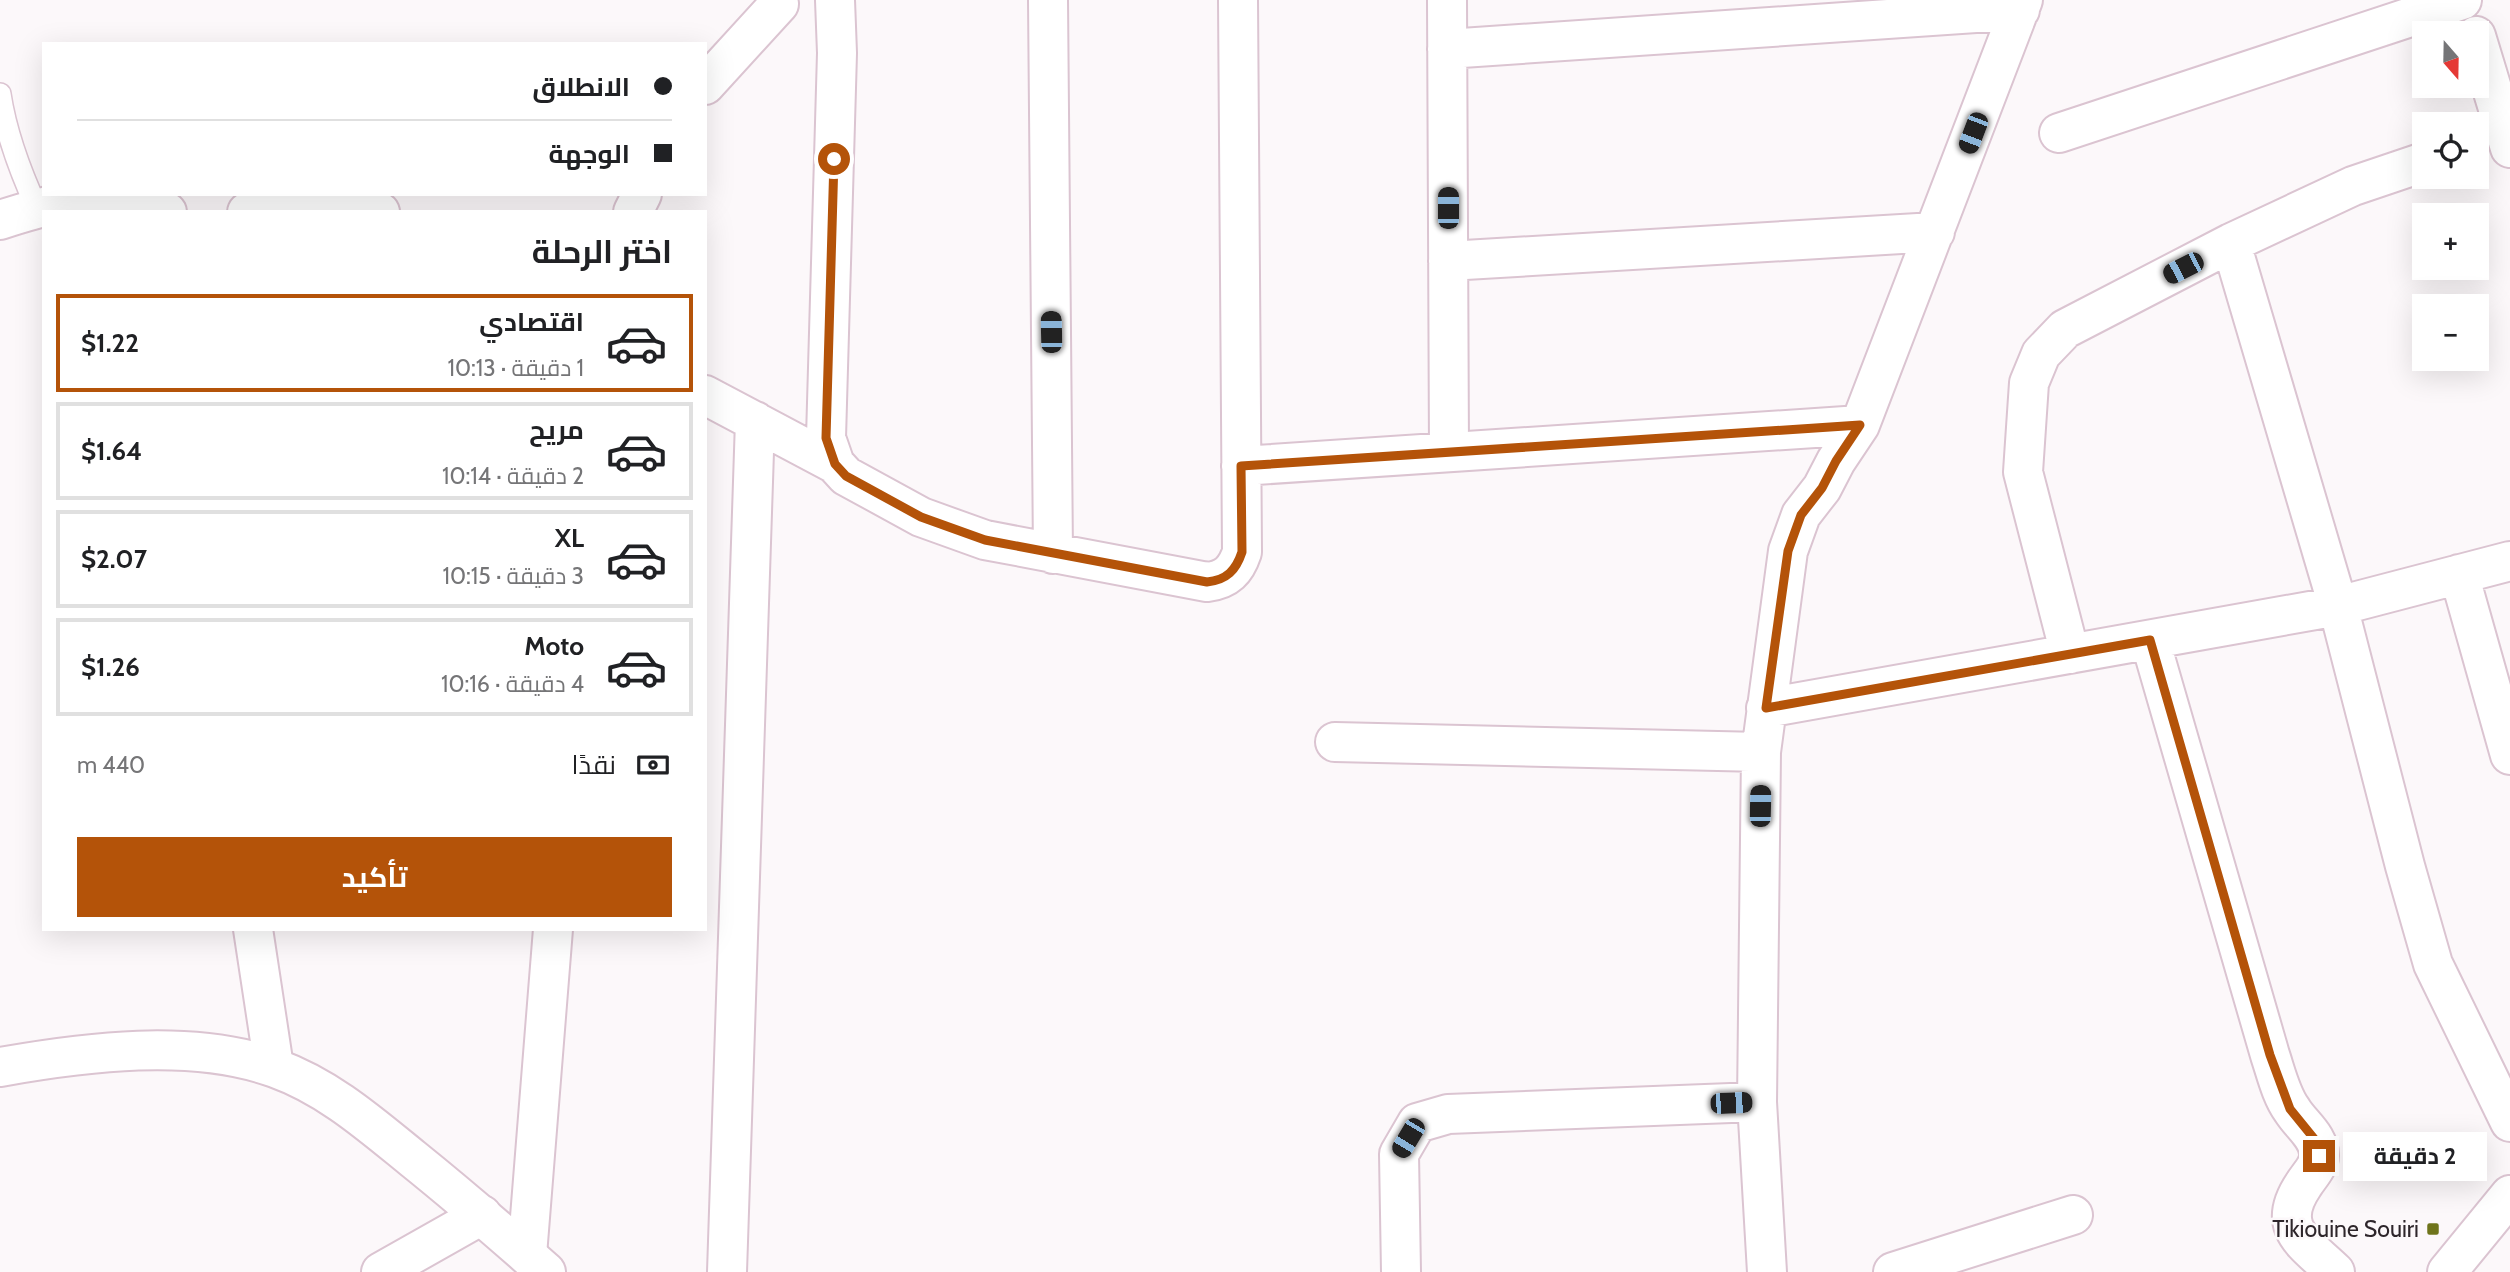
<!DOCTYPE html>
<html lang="ar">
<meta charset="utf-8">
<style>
body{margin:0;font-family:Cabin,Cairo,sans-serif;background:#f2f2f2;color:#202124;direction:rtl;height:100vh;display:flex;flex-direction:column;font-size:26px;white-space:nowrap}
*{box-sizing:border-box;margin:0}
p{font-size:23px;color:#757577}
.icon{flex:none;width:38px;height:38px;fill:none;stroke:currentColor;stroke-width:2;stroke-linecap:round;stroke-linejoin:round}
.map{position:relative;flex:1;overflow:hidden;direction:ltr}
.side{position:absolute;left:42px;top:210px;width:665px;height:721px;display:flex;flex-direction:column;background:#fff;border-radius:0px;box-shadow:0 7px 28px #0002;direction:rtl}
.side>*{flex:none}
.hud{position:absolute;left:42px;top:42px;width:665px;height:154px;border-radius:0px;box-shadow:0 7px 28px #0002;direction:rtl;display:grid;align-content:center;height:154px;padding:0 35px;background:#fff}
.needle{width:46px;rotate:160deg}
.tools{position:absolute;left:2412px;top:21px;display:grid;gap:14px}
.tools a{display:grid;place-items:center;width:77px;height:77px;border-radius:0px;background:#fff;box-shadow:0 7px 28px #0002;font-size:35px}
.end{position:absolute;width:32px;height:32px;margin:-16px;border:9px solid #b45309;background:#fff;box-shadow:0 0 0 4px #fff}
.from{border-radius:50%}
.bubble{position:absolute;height:49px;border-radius:0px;background:#fff;box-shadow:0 7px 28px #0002;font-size:23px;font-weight:700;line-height:49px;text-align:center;direction:rtl}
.car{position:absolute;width:21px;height:42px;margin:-21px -10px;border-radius:9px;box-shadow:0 0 5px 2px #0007;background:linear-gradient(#222 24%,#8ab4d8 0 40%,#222 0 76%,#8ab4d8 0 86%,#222 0)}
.hud b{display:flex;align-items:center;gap:24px;height:66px;font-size:26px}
.hud b+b{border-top:2px solid #e0e0e0}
.hud i{width:18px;height:18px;background:#202124}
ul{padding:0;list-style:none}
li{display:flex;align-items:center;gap:21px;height:98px;margin:0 14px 10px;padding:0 21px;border:4px solid #e0e0e0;border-radius:0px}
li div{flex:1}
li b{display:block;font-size:26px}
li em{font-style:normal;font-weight:700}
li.selected{border-color:#b45309}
li>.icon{width:63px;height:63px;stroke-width:1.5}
h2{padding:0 35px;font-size:32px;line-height:84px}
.pay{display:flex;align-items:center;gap:18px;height:77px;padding:0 35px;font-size:26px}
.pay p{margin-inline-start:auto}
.primary-button{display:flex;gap:14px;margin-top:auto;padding:14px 35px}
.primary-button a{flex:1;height:80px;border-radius:0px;background:#b45309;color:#fff;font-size:28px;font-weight:700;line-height:80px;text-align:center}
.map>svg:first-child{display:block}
</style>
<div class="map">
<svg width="2510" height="1272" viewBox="0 0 2510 1272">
<rect width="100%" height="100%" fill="#fcf8fa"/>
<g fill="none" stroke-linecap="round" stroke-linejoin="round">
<!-- service casing -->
<g stroke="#dbc4d1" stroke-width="24">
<path id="service" d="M0,94c6,40 20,77 37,114"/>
</g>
<!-- minor casing -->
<g stroke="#dbc4d1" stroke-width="42">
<path id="minor" d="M835,0l2,53 -11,385 9,26 11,12 75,41 64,23 222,42c20,-2 29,-12 35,-30l-4,-552
M1048,0l5,554
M1447,0l2,452
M2476,36l34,112
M1447,49l573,-39
M705,85l74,-81
M2059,133l403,-133
M247,212l34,-13 28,-1 71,14
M633,212l9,-18
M0,220c37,-12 79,-25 119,-21 16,1 33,8 48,13
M2231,243l107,363 67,260 28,98 77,158
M1448,261l487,-29
M705,395l130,69
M1241,466l619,-41
M2459,574l51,181
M2150,640l120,415c6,18 11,40 22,55 9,15 28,27 27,46 0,10 -10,20 -15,28 -30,44 1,59 31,88
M2070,654l-47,-182 6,-89 12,-29 24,-25 166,-86 122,-57 71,-24
M1766,708l572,-102 172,-45
M1335,742l426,10
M253,929l21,138
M527,1255l26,-326
M381,1272l101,-57
M727,1272l28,-851
M1401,1272l-2,-118 18,-31 31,-9 309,-12
M1767,1272l-10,-170 4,-350 27,-201 13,-36 21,-27 14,-27 24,-36 163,-425
M1893,1272l180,-57"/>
</g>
<!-- tertiary casing -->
<g stroke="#dbc4d1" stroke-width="42">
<path id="tertiary" d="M0,1067c85,-15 192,-29 275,1 53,19 94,55 137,90 46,37 90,75 134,114
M2447,1272l63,-77"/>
</g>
<!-- service -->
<use href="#service" stroke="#fff" stroke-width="21"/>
<!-- minor -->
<use href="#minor" stroke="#fff" stroke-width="38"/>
<!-- tertiary -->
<use href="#tertiary" stroke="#fff" stroke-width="38"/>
</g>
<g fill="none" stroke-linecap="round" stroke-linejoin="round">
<!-- route -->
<path stroke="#b45309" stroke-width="9" d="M834,159l-8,279 9,26 11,12 75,41 64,23 222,42c20,-2 29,-12 35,-30l-1,-86 619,-41 -24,36 -14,27 -21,27 -13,36 -22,157 384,-68 120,415 20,54 26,32 3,15"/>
</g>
<!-- markers -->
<rect fill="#6f741b" stroke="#fcf8fa" stroke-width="2.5" x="2426" y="1222" width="14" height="14" rx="3.5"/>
<g text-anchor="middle" stroke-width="5" stroke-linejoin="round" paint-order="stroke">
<!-- poi labels -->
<g font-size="23" fill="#2e262b" stroke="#fcf8fa" text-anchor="end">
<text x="2419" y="1237">Tikiouine Souiri</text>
</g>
</g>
</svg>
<div class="tools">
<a><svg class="needle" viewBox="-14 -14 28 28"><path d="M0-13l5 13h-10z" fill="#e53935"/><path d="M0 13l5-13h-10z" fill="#757577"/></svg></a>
<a><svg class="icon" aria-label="locate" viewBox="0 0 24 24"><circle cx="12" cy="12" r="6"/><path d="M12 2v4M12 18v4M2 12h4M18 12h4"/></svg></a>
<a>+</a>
<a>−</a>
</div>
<i class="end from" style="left:834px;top:159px"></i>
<i class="end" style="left:2319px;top:1156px"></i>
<div class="bubble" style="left:2343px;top:1132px;width:144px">2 دقيقة</div>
<i class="car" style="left:1973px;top:133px;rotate:201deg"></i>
<i class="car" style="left:1448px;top:208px;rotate:0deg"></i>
<i class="car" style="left:2183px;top:268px;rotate:243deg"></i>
<i class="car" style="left:1051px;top:332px;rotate:359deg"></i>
<i class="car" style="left:1760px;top:806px;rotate:1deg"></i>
<i class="car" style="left:1731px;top:1103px;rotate:88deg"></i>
<i class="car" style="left:1408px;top:1138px;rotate:211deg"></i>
<div class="hud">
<b><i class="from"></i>الانطلاق</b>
<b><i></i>الوجهة</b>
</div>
<section class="side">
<h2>اختر الرحلة</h2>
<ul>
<li class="selected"><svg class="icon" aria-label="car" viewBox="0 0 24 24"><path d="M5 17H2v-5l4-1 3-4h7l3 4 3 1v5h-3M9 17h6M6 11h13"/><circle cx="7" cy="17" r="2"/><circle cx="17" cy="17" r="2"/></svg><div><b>اقتصادي</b><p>1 دقيقة · 10:13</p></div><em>$1.22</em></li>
<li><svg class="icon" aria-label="car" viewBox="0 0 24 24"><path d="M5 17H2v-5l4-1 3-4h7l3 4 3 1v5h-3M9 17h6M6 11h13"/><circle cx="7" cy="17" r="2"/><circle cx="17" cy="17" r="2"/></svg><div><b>مريح</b><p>2 دقيقة · 10:14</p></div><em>$1.64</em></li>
<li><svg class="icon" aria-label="car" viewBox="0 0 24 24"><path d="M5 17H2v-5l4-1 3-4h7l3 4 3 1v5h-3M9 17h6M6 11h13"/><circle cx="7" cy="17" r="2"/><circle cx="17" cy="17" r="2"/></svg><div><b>XL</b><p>3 دقيقة · 10:15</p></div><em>$2.07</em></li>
<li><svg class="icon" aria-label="car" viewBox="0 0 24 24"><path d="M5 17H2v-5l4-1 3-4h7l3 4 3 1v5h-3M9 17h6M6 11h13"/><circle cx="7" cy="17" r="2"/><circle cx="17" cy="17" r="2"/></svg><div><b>Moto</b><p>4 دقيقة · 10:16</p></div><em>$1.26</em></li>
</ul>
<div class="pay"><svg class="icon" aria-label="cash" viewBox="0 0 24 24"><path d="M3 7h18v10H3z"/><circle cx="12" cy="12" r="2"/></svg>نقدًا<p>440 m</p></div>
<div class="primary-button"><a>تأكيد</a></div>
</section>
</div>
